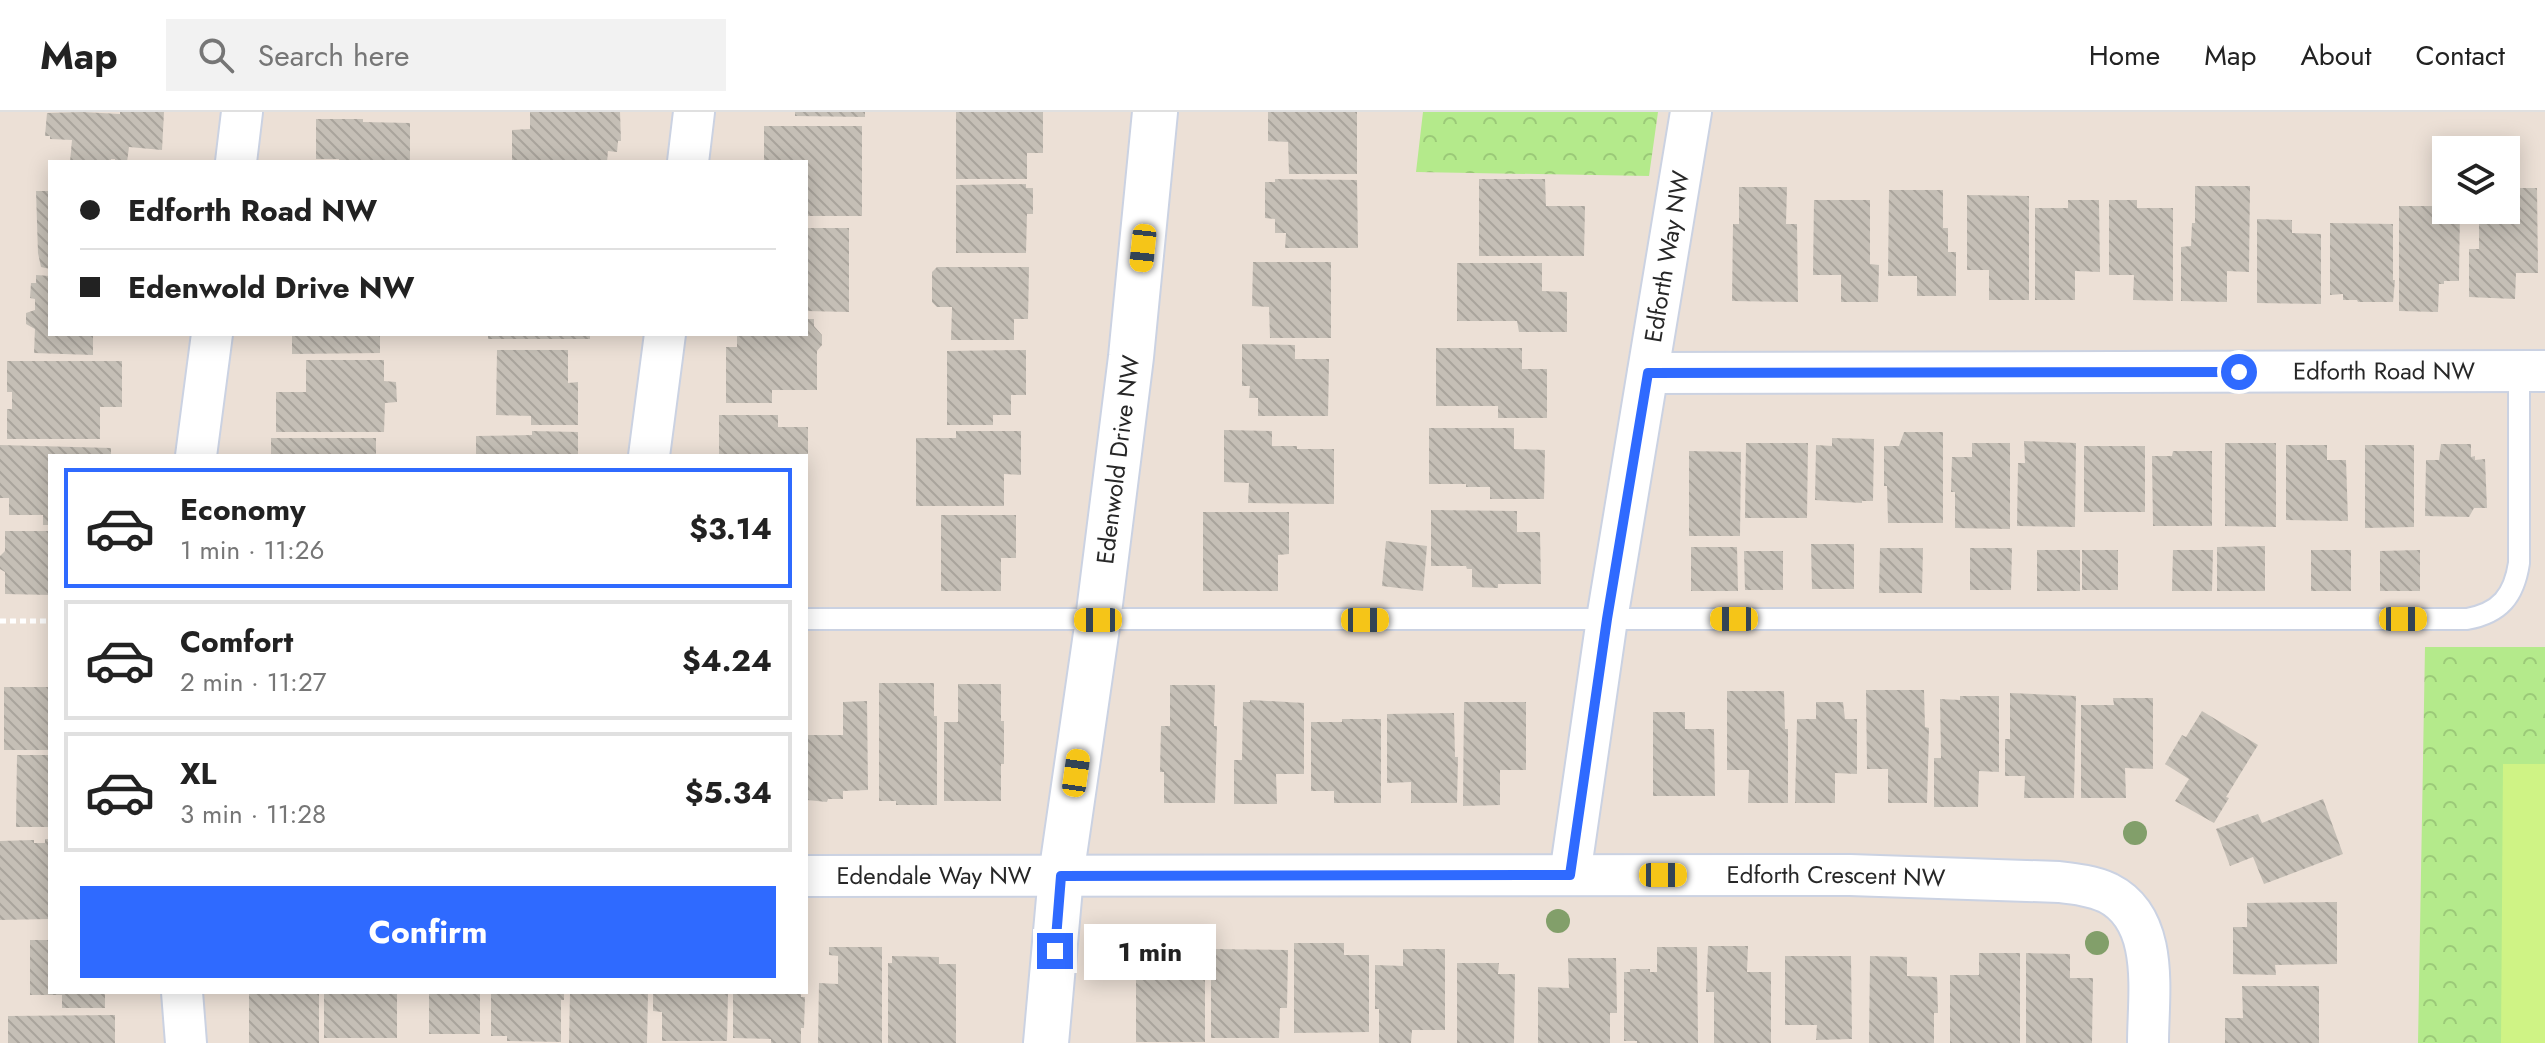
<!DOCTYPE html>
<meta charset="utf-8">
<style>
body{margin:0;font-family:Jost,sans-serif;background:#f2f2f2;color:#222;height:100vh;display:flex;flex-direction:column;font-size:30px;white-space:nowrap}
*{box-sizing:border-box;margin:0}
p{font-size:26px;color:#767676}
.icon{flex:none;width:44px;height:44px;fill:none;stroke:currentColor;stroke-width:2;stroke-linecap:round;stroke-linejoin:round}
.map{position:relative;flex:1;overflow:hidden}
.details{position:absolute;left:48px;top:342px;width:760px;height:540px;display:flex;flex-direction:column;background:#fff;border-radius:0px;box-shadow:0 4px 20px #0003}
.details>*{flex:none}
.top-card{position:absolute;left:48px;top:48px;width:760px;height:176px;border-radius:0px;box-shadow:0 4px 20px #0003;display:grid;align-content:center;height:176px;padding:0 32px;background:#fff}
.fabs{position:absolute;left:2432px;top:24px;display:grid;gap:16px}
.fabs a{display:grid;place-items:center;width:88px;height:88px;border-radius:0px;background:#fff;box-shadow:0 4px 20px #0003;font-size:40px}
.end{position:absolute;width:36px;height:36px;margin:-18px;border:10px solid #2f6aff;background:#fff;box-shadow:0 0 0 4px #fff}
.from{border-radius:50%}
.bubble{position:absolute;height:56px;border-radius:0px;background:#fff;box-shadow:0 4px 20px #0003;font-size:26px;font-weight:700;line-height:56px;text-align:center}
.car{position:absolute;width:24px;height:48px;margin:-24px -12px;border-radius:10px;box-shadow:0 0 6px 2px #0007;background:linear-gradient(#f5c518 24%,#345 0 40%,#f5c518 0 76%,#345 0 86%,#f5c518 0)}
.top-card b{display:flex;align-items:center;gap:28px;height:76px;font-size:30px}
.top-card b+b{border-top:2px solid #e0e0e0}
.top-card i{width:20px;height:20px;background:#222}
ul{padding:14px 0 0;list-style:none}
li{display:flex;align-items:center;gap:24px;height:120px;margin:0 16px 12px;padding:0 16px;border:4px solid #e0e0e0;border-radius:0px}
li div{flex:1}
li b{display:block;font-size:30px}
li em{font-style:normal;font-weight:700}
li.current{border-color:#2f6aff}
li>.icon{width:72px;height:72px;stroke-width:1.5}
.cta{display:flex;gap:16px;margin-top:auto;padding:16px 32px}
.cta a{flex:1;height:92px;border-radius:0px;background:#2f6aff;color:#fff;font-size:32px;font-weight:700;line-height:92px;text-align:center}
header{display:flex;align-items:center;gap:48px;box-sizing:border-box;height:112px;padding:0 40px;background:#fff;border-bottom:2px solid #e0e0e0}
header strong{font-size:38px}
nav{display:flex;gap:44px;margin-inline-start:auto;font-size:28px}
.search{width:560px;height:72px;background:#f2f2f2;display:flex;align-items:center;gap:20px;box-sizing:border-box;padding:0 28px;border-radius:0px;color:#767676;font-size:30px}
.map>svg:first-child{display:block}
</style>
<header>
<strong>Map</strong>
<div class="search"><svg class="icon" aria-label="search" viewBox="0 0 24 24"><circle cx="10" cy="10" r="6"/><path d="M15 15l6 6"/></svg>Search here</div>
<nav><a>Home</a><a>Map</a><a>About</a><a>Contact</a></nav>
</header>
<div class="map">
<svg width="2545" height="931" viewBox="0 0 2545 931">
<defs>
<pattern id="park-crowns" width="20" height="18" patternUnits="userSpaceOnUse" patternTransform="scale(2)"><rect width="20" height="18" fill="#b4ea8b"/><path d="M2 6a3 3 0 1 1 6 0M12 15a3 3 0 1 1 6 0" fill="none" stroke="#9bc978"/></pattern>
<pattern id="building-back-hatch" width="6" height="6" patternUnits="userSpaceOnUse" patternTransform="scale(2)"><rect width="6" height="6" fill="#c5bfb6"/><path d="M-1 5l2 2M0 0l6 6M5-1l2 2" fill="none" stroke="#a9a49c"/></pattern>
</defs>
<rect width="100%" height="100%" fill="#ece0d6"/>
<!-- park -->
<path fill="url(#park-crowns)" d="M1423,0h235l-9,64 -233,-4z
M2425,535h120v396h-127z"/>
<!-- pitch -->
<path fill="#cff385" d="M2503,652h42v279h-44z"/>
<!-- building -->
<path fill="url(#building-back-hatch)" d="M82,0l38,2v-2h44l-2,38 -33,-3 -2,15 -12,-1v-2h-4v3h-41l2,-22 -22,-1v-3h-5l2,-23z
M530,0h90l1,29h-3l-1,11 -9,-1 -1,11h-95v-32l18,-1z
M795,0h70v5l-70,-1z
M956,0h87v41h-16v26h-71z
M1268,0h89v62h-68l-1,-32 -20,-1z
M316,7h47v3l47,1v39h-71v-3h-23z
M764,14h98v90h-55l-1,-54h-42z
M1275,67l82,1 1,68h-73l1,-15h-11v-14l-10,-1v-36h10z
M1479,67h66l1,27h39l-1,50h-105z
M1026,72v4h7v26h-6l-1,39h-70v-68z
M2195,74h55l-1,86 -22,-1v31l-46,-1v-54l10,-1 1,-23h3z
M1739,75h48l-1,37h11l1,78 -66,-1 1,-77h6z
M2506,76h31l1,85h-22l-1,26 -46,-2v-48h10v-25h4v-14h23z
M1889,78h54v38h5v24h8v44h-39v-20h-29z
M36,79h14v78l-9,-2 -3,-14z
M1967,83l62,1v104h-40v-30h-22z
M1814,88h56v64l9,1 -1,37h-37v-27h-28z
M2068,88h31l1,72 -25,-1v29h-40v-92h33z
M2109,88h28v8h36v93l-40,-1 1,-25h-25z
M2399,94h47v4h14l-1,71h-15v3h-5l-1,28 -39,-1z
M2257,107l35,1v13l29,1v70l-64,-1z
M2330,111l63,1v56h2l-2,22h-35l-1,-2h-14v-6l-13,1z
M806,116h43v84l-43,-1z
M1253,150h78v76h-61l-1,-31 -17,-1z
M1457,151h85v28l25,1v40h-48l-2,-11h-60z
M937,155h92l-1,52h-14v21h-63l1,-33h-15l-5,-5v-30z
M36,163l14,1v58h43v21l-59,-2 1,-24 -9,-5v-11l9,-3v-11l-5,-1 1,-15h5z
M806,207h8v7l8,9v10l-5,6v39h-45v13h-46v-56h11v-13h69z
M292,222h88v19l-88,1z
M488,222h102v5h-102z
M1242,232l53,1v14h34l-1,57h-70v-18h-9l1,-12h-8z
M1436,236h86v21h25v49h-49v-12h-62z
M497,238h71v33l10,-1v43h-47v-9l-35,-1z
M1026,238v45h-15v20h-18v10h-46v-74z
M306,248h78v21l12,1 1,20 -12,1 -1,29h-108v-40h30z
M7,249h115v46h-22v32h-93v-30h5v-17h-5z
M719,303h59v12h30v29h-89z
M1429,316h85v21l31,1 -1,49h-54v-12h-24v-3h-37z
M1224,318l48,1v15h25v3h37v55l-86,-1 1,-20 -25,-1z
M532,319l46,1v24h-102v-20l56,-1z
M956,319h65v44l-17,-1v32h-88v-68h40z
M1904,320h39v91h-55l-1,-37h-3v-40h15z
M271,326h105v18h-105z
M1832,326l42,1 -1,62h-11v2l-47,-3 1,-55 16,1z
M2024,329l52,2 -1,84 -58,-1 1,-63h7z
M1746,331h62l-1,75h-62z
M1972,331h38v86l-55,-1v-36h-4l1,-35h20z
M2225,331h51v84l-51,-1z
M2441,332h30v13l4,-1v4l10,-1 2,49h-13l-5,9 -44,-1 1,-56h13z
M0,333l111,3v8h-61v69h-7v-10h-34v-17h-9z
M2286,333h41v15h19l2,61 -62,-1z
M2365,333h49v82l-49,1z
M2084,334h61v66h-61z
M1689,339l52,1 -1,84h-51z
M2173,339h39v75h-59l-1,-70h20z
M1431,398l86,1v21h23l1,52h-43v4l-26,-1v-18h-5l-1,-3h-35z
M1203,400h86v42l-11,1v36h-75z
M941,403h75v43h-15v33h-60z
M5,419h45v64l-45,-1v-22l-5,-3v-13l5,-5z
M1386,429l41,5 -4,45 -41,-5z
M1811,432h43v45h-42z
M2265,434v45h-48v-44z
M1691,435h46l1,44h-47z
M1880,436h43l-1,45h-43z
M1970,436h42l-1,42h-41z
M2037,438h43v41h-43z
M2082,438h36v40h-36z
M2173,438h40l-1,41h-40z
M2311,438h40v41h-40z
M2420,438v41h-40v-40z
M1744,439h39v39h-38z
M879,571h55v33h3v89h-41v-4h-17z
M958,572h43v37h3v43h-3v37h-57v-79h14z
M1170,573h45l-1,41h3l-2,77h-51v-31h-4l1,-46h9z
M4,575h46v63h-46z
M1866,578h58l1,37 4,1 -2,75h-39v-34h-21z
M1727,579h57l1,38h3v74h-40l1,-33h-22z
M2010,581l66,3 -2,102h-50l1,-22h-20v-37h5z
M1960,584h39v76l-20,-1 -1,36h-44v-49h7l-1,-59 20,1z
M2113,586h40v71l-28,-1 1,30h-45v-93h33z
M1250,588l54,3v71h-28l1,30h-43v-44h8l1,-58h7z
M867,589l1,89 -25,1v8h-15l-1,3 -20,-2 -1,-65h37v-33z
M1464,590h62v68h-26v35l-37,1z
M1816,590h27l2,17h12v55l-22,-1v30h-40l2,-84h19z
M2202,599l56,34 -32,52 3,1 -15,25 -39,-22 14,-22 -24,-15 17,-29 4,2z
M1653,600h32v17h29l1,67h-62z
M1454,601l1,44h3l-1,46h-46v-21l-24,1v-69z
M1342,607h39v84h-47v-12h-23v-69h31z
M17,643h33v72h-34z
M2323,687l20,55 -79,30 -11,-27 -23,9 -14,-37 42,-15 4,9z
M45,727h5v80l-50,1v-79l34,-1v3h11z
M2337,790v62l-62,1 1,10 -43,-1v-47h14v-24z
M30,828h20v52h55v16h-43v-13h-32z
M1294,831h50v12h25v77l-75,1z
M1708,834h40l-1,26h24v71h-57v-51h-8z
M829,835h53v96h-64l1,-60 19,1v-28l-9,-1z
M1657,835h40l1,96h-61v-2h-13v-69h6v-3h20v3h7z
M1211,837l77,1 -1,58h-7l-1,30h-68z
M1403,837h42v81h-33l-1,13h-32v-34h-4v-44l28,1z
M1167,838h35v11h3v81h-69v-72h16l-1,-10h16z
M1979,841h41v90h-70v-68h29z
M2026,841l44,1v24h23l-1,65h-66z
M892,844l47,1v7h17v79h-68v-80h4z
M1785,844h66l1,83 -36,1 1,-15h-32z
M1870,844l37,1v19l30,1 1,36h-4v30h-65z
M1568,846h48l1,55h-7v30h-72v-56l31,1z
M1457,851h42l-1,11h17l-1,69h-57z
M2242,874h77v57h-94v-25h18z
M249,880h70v51h-70z
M324,880h73v46h-73z
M429,880h51v42h-51z
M491,880h73v8h-3v42l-54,-1v-5h-16z
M570,880h78l-1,51h-78z
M653,880h75l-1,49h-65v-29l-9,-1z
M753,880h48v5h4l-1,31h-3v15h-30v-4l-38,-1v-45l20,1z
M115,903v28h-107v-27z"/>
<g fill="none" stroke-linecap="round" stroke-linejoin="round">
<!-- lane casing -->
<g stroke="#cbd2e2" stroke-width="24">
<path id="lane" d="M806,507h1661c33,-6 47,-23 52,-56v-192"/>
</g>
<!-- street casing -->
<g stroke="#cbd2e2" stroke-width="44">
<g id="street">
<path d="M236,50l6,-50"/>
<path d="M688,50l6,-50"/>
<path id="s1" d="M1648,261l897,-2"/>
<path d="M196,344l16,-122"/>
<path d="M649,344l16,-122"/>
<path id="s2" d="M1570,763l37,-256 84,-507"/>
<path id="s3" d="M806,764l1044,-1 209,7c17,2 34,4 49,11 53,27 40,101 40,150"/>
<path d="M182,880l4,51"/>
</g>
</g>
<!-- secondary casing -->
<g stroke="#cbd2e2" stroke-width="48">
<g id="secondary">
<path id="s4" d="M1046,931l15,-167 37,-256 33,-263 24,-245"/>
</g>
</g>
<!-- path -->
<path stroke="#fff" stroke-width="5" stroke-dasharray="6 4" stroke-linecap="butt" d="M0,509h50"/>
<!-- lane -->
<use href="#lane" stroke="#fff" stroke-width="20"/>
<!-- street -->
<use href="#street" stroke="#fff" stroke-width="40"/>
<!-- secondary -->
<use href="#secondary" stroke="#fff" stroke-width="44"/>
</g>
<!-- trees -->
<g fill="#829f6a">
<circle cx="2135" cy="721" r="12"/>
<circle cx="1558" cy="809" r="12"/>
<circle cx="2097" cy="831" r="12"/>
</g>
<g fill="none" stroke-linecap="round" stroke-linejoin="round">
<!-- route -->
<path stroke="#2f6aff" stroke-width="10" d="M1055,839l6,-75 509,-1 37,-256 41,-246 591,-1"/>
</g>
<g text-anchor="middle" stroke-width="6" stroke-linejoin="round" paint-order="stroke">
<!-- street labels -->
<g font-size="24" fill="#272727" stroke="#fff">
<text dy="8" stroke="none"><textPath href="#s2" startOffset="626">Edforth Way NW</textPath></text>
<text dy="8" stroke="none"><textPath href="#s1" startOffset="736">Edforth Road NW</textPath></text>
<text dy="8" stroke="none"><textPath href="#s4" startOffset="588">Edenwold Drive NW</textPath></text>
<text dy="8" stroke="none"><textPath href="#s3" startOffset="128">Edendale Way NW</textPath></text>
<text dy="8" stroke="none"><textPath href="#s3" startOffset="1030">Edforth Crescent NW</textPath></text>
</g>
</g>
</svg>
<div class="fabs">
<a><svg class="icon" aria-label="layers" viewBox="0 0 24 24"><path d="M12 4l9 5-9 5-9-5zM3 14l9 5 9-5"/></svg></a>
</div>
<i class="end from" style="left:2239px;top:260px"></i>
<i class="end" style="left:1055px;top:839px"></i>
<div class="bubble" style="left:1084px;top:812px;width:132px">1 min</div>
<i class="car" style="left:1143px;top:136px;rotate:186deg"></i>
<i class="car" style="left:1734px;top:507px;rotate:270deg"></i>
<i class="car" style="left:2403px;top:507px;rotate:90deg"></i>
<i class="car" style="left:1098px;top:508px;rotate:270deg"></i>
<i class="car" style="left:1365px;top:508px;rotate:90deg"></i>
<i class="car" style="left:1076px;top:661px;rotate:8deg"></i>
<i class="car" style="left:1663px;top:763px;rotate:90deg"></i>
<div class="top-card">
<b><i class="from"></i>Edforth Road NW</b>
<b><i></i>Edenwold Drive NW</b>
</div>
<section class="details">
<ul>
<li class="current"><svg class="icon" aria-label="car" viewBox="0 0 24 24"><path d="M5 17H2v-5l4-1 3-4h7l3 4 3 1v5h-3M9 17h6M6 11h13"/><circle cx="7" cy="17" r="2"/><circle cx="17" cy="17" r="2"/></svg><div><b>Economy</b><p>1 min · 11:26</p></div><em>$3.14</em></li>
<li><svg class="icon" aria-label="car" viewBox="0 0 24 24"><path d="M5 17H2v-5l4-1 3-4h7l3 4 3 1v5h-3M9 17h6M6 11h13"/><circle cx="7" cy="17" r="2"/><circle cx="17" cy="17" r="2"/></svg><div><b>Comfort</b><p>2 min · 11:27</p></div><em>$4.24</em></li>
<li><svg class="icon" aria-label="car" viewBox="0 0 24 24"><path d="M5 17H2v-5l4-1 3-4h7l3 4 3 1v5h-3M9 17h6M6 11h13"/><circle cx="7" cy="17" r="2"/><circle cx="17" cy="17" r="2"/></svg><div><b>XL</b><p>3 min · 11:28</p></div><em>$5.34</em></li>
</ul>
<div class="cta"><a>Confirm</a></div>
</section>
</div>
